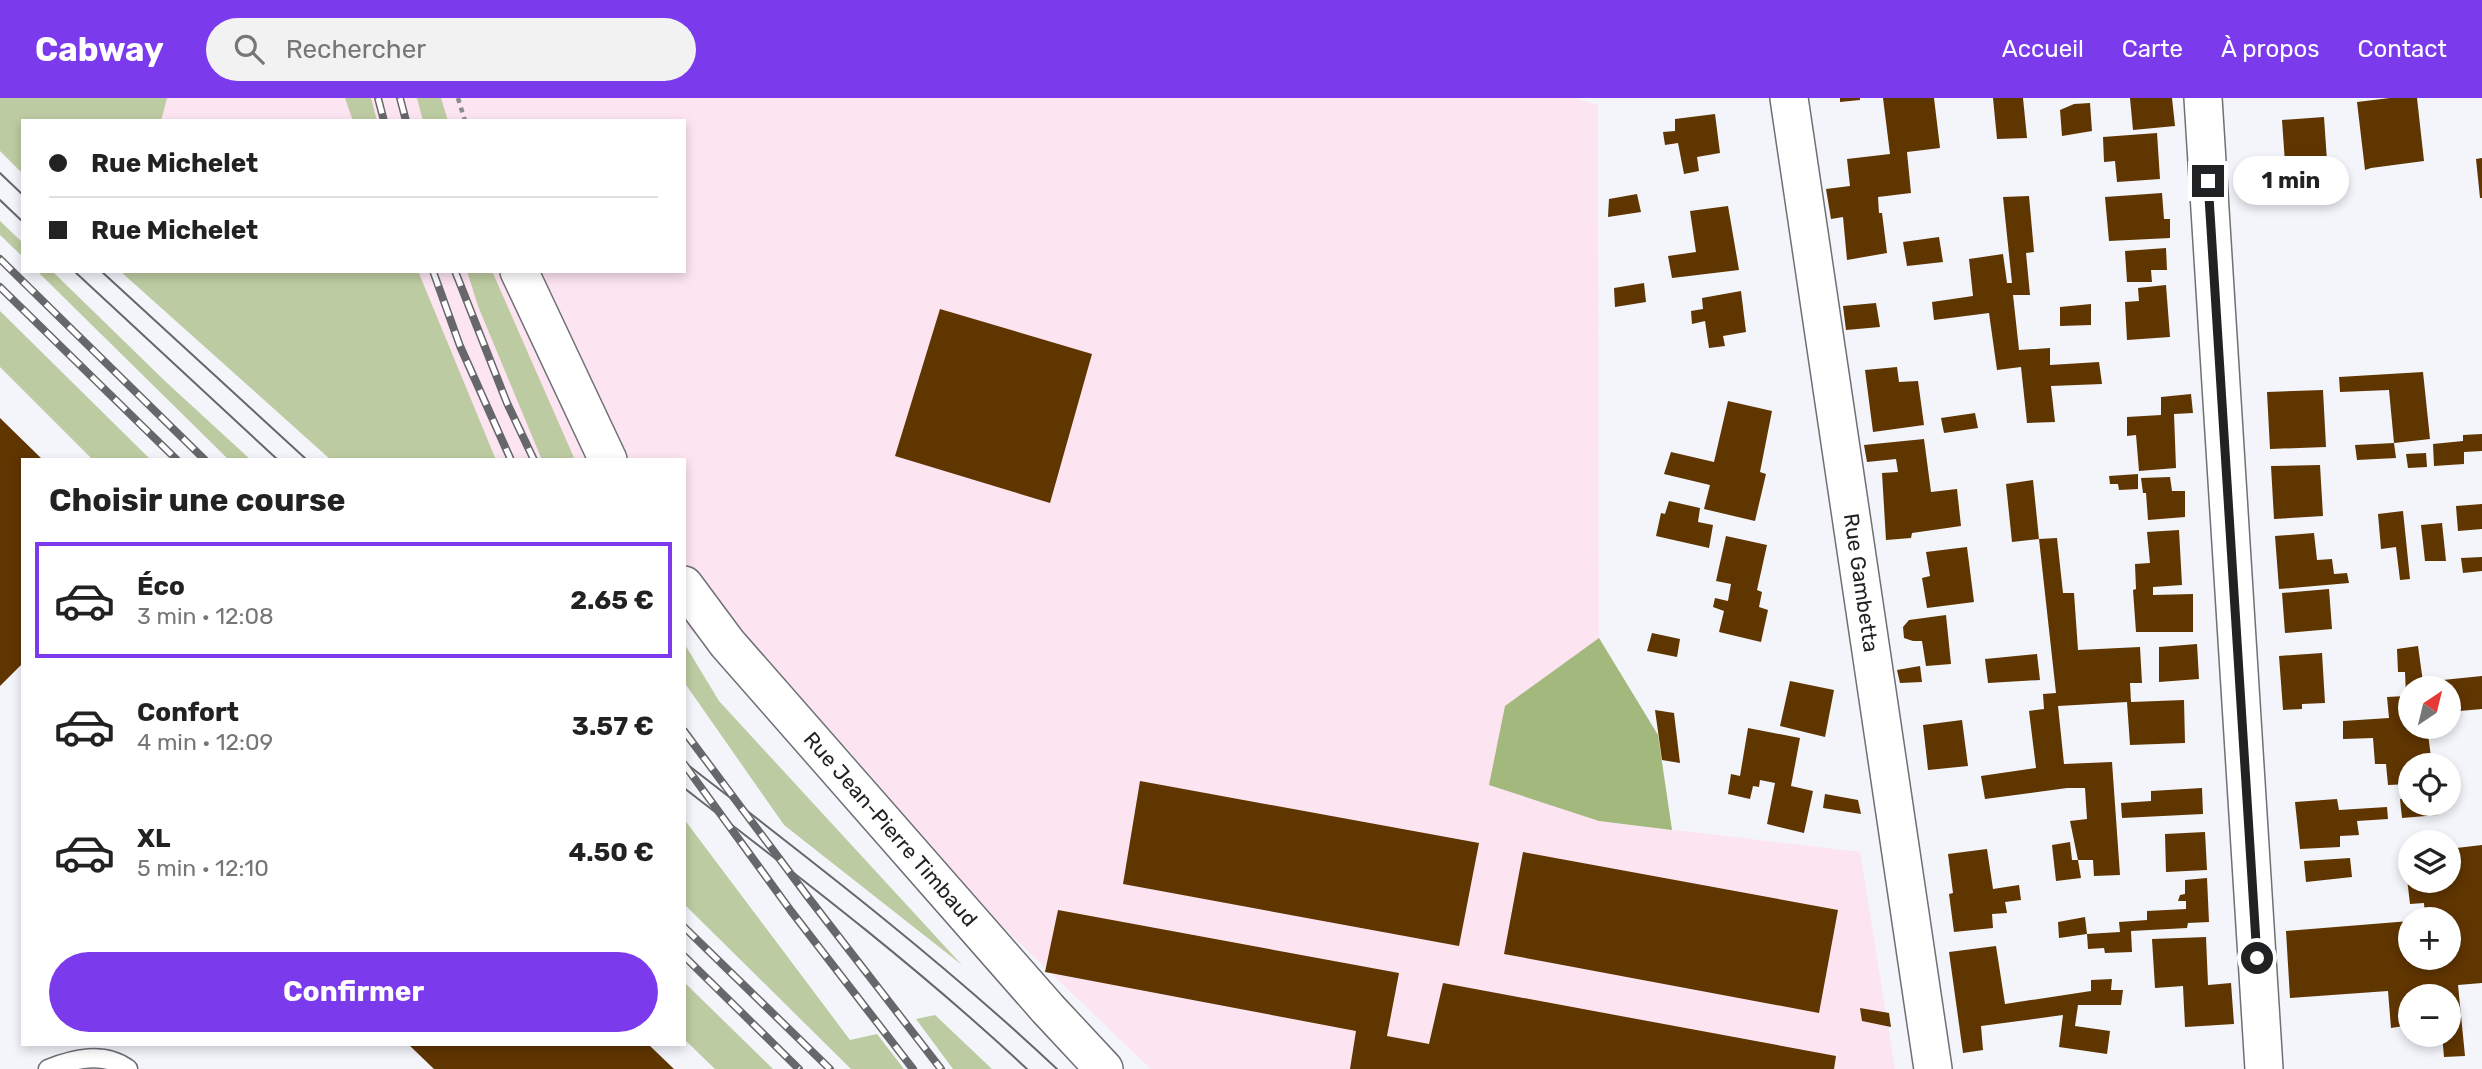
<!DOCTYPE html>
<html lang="fr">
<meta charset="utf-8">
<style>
body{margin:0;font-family:Rubik,sans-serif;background:#f2f2f2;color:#222;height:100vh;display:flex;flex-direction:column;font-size:26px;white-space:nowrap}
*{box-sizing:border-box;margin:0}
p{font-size:23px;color:#767676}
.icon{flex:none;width:38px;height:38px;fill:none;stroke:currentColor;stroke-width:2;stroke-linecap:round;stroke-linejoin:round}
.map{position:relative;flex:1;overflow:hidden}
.drawer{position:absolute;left:21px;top:360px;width:665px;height:588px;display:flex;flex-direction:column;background:#fff;border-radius:0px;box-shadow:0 4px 10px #0003}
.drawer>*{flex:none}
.guide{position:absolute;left:21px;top:21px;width:665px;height:154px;border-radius:0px;box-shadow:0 4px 10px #0003;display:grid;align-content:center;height:154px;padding:0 28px;background:#fff}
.needle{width:46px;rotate:35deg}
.buttons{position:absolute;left:2398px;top:578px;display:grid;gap:14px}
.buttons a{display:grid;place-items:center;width:63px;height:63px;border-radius:50%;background:#fff;box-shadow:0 4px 10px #0003;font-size:35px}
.end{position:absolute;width:32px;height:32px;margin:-16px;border:9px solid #212224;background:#fff;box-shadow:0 0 0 4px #fff}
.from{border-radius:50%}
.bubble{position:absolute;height:49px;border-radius:24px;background:#fff;box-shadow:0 4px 10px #0003;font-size:23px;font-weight:700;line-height:49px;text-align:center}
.guide b{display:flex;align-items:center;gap:24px;height:66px;font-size:26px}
.guide b+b{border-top:2px solid #e0e0e0}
.guide i{width:18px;height:18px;background:#222}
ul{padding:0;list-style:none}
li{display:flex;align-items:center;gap:21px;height:116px;margin:0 14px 10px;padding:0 14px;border:4px solid transparent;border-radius:0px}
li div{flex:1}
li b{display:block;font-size:26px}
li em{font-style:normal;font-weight:700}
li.on{border-color:#7c3aed}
li>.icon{width:63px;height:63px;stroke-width:1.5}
h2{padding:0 28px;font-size:32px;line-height:84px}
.action{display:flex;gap:14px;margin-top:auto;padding:14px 28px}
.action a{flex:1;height:80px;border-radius:42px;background:#7c3aed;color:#fff;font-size:28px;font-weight:700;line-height:80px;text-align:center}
header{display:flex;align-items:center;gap:42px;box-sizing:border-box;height:98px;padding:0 35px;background:#7c3aed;color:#fff}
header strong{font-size:33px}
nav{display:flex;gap:38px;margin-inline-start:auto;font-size:24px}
.search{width:490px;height:63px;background:#f2f2f2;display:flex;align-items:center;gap:18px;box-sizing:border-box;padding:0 24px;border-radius:38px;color:#767676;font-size:26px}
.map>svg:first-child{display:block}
</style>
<header>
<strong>Cabway</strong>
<div class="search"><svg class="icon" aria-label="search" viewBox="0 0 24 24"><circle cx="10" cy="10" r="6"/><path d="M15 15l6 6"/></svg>Rechercher</div>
<nav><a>Accueil</a><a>Carte</a><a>À propos</a><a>Contact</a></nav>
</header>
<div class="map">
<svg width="2482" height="971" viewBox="0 0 2482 971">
<rect width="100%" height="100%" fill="#f3f5fb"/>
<!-- industrial -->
<path fill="#fce4f0" d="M7,0h1569l22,7 1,716 261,31 35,217h-744l-171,-164 -134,-158 -162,-122v-165h-218l-250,-189h468v-150h-652z"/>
<!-- green -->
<path fill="#bccba1" d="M0,0h167l-6,23h-138v53l-23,-23z
M345,0h26l6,23h-24z
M417,0h24l7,23h-25z
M0,123l23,22v14l-23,-22z
M37,173h15l114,111 85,78h-22z
M120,173h298l78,189h-165z
M467,173h25l83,189h-33l-64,-154z
M0,213l151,149h-58l-93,-93z
M684,545l35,58 243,264 -178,-140 -100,-143z
M684,721l166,221 27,-6 27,35h-53l-167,-165z
M684,884l89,87h-58l-31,-30z
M935,917l57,54h-39l-37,-50z"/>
<!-- forest -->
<path fill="#a3b87c" d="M1599,540l59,97 14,95 -73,-9 -110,-36 16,-79z"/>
<!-- building -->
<path fill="#5f3500" d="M1840,0h20v2l-20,2z
M1883,0h51l6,50 -33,4 4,41 -33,4 1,16h3l5,40 -40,7 -4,-43 -12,2 -5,-30 24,-3 -3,-27 43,-5z
M1993,0h30l4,40 -30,1z
M2130,0h42l3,28 -42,4z
M2390,0h27l7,63 -53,7 -6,2 -8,-68z
M2090,5l2,28 -30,5 -2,-26 14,-6z
M1715,16l5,39 -23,4 2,14 -15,3 -6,-31 -13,2 -2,-13 12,-1v-12z
M2324,19l3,44 -7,1 1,6h-7l-1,-7 -28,2 -3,-43z
M2157,35l3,46 -43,3 -2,-21 -11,1 -1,-25z
M2482,60v40h-2l-4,-39z
M2162,95l2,26h6v19l-61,3 -4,-44z
M1637,96l4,18 -33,5 1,-18z
M2029,98l5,56 -8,1 4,42h-17l6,55 31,-2v17l49,-3 3,22 -51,2 4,36 -28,1 -6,-56 -24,3 -8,-57 -55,7 -2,-18 41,-6 -4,-37 34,-5 4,29h5l-9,-86z
M1728,108l11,64 -67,8 -4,-22 28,-4 -6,-41z
M1939,139l4,25 -36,4 -4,-24z
M2166,150l1,22h-16l1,12h-25l-2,-31z
M1644,185l2,19 -31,5 -1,-19z
M2166,187l4,52 -43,3 -2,-38 14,-1 -1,-13z
M1741,193l5,41 -23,4 2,10 -16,2 -4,-27 -13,3 -1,-13 12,-2 -1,-11z
M1876,205l4,24 -34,3 -3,-24z
M2091,206v21l-31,1v-19z
M940,211l152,45 -42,149 -155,-47z
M1897,269l2,15 19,-1 6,44 -51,7 -8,-62z
M2423,274l7,67 -36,4 -5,-53 -49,2 -1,-15z
M2323,292l3,57 -56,2 -3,-57z
M2191,296l2,19 -19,1 2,54 -37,3 -3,-36 -9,1v-19l34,-2v-18z
M1728,303l44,10 -12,61 6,2 -11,47 -51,-12 6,-24 -46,-11 7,-22 43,10z
M1975,315l3,15 -34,5 -3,-15z
M0,320l43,42h-20v203l-23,23z
M2482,336v17l-18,1v12l-30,2 -1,-22 30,-3v-6z
M1924,341l7,53 26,-3 4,37 -49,7 -1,5 -25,2 -4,-67 16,-1 -2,-13 -29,3 -3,-17z
M2394,345l2,15 -39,2 -2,-15z
M2426,355l1,14 -19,1 -2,-14z
M2320,367l3,51 -49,3 -3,-53z
M2138,376v15l-19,1 -1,-6h-8l-1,-8z
M2170,379l2,14h13v26l-37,3 -2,-27h-3l-2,-15z
M2033,382l6,59 18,-1 6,55h11l4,57 62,-3 2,36h-12l1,19 53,-2 1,43 -55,2 -3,-43 -69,4 6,58 48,-2 8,113 -26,1 -1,-16h-15l-8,-39 17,-2 -2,-31h-18l-82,11 -4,-23 55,-8 -7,-57 15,-2 -1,-15 13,-1 -17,-154 -27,3 -6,-58z
M1669,403l31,7 -2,14 15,3 -4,23 -53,-12 5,-23 4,1z
M2482,406v25l-24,2 -2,-25z
M2403,413l7,68 -10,1 -4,-33 -15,2 -3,-35z
M2442,425l4,38h-21l-4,-36z
M2179,432l3,55 -29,2v8l40,-1v38h-57l-3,-42 3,-1 -1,-25 15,-1 -3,-31z
M2314,435l3,27 15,-1 2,15 13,-1 2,10 -70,6 -4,-53z
M1726,438l41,9 -10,45 5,2 -3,15 9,3 -7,32 -42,-10 5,-21 -11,-4 2,-9 13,3 3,-17 -15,-3z
M1967,449l7,55 -47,6 -5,-30 8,-2 -4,-24z
M2482,459v14l-19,2 -2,-15z
M2329,491l3,40 -47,4 -3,-40z
M1946,517l5,49 -25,2 -4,-25h-9l-9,-3 -1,-11 6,-7z
M1652,535l28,6 -3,18 -30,-6z
M2197,546l2,35 -40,3v-35z
M2418,548l5,36 59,-6v33l-34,3v-24h-38v38h17l5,39h-22v19l-22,1 -2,-21h-11l-2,-26 -30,1v-18l46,-3 -2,-21 19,-1 -1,-24h-7l-1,-23z
M2322,555l3,50 -23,1v5l-19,1 -4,-54z
M2037,556l3,26 -52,3 -3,-24z
M1920,568l2,16 -22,1 -3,-13z
M1790,583l44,9 -9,47 -45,-11z
M1655,612l19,3 6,50 -18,-3z
M1962,622l6,46 -40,4 -5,-45z
M1748,630l52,10 -9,48 22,5 -9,42 -37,-9 8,-41 -15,-3 -1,7 -6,-1 -3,13 -22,-5 3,-20 9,2z
M1140,683l339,62 -20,103 -336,-62z
M2202,690l1,26 -81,4 -1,-15 30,-2v-10z
M1825,696l33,6 3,14 -38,-6z
M2410,700v5h26l2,12 -36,3 -2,-19z
M2337,701l2,11 48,-3 1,12 -31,2 2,14 -19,1v11l-40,2 -5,-47z
M2205,734l2,38 -41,2 -1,-38z
M2441,737v7h-21v-6z
M2070,744l2,18h6l3,18 -25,3 -4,-36z
M2482,747v138l-24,2 7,71 -21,1 -2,-23h6v-38h-38v29l-19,3 -3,-37 -98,7 -4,-67 124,-10v36h38v-38h-23l-1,-16 -14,1 -6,-51h6v27h38v-31z
M1987,751l6,40 26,-4 2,15 -16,2 2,11 -15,1 1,14 -39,4 -5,-38 4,-1 -5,-39z
M1523,754l315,58 -19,103 -315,-59z
M2350,760l2,19 -46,5 -2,-21z
M2207,780l2,44 -21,1 -1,5 -56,3 1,21 -27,1 -1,-5 -16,1 -1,-15 33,-2 -1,-10 28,-2v-9l39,-2v-8h-8l2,-6 5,-1v-14z
M1058,812l341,63 -12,63 42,8 14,-61 393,73 -2,13h-484l6,-38 -311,-59z
M2085,819l2,17 -28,4 -1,-16z
M2206,839l2,48 23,-2 3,41 -49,3 -2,-41 -28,2 -3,-49z
M1996,848l9,58 86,-13v-11l21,-1 -1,11h12l-2,15h-43l-3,21 35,5 -3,23 -48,-7 4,-32 -82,11 2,24 -20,3 -14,-101z
M1860,910l29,5 2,14 -29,-6z
M409,947h240l25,24h-240z"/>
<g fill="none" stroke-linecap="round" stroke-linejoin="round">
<!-- service casing -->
<g stroke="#6d7075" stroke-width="21">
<path id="service" d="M48,971c25,-10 56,-18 80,0"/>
</g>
<!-- minor casing -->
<g stroke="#6d7075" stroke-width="40">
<g id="minor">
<path id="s1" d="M1789,0l144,971"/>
<path d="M2203,0l61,971"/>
<path d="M519,173l89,189"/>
<path id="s2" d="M684,487l43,58 321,366 56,60"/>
</g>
</g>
<!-- path -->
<path stroke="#8b8d91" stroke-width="4.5" stroke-dasharray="5 5" stroke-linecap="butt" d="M458,0l7,23"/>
<!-- service -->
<use href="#service" stroke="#fff" stroke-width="18"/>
<!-- minor -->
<use href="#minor" stroke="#fff" stroke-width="37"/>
<!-- tram -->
<path stroke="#66676a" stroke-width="2" d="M0,75l23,22
M0,102l23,22
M74,173l204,189
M101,173l206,189
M684,664c128,99 256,197 373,307
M684,690c117,90 235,180 343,281"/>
<!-- rail casing -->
<g stroke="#66676a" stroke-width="8">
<path id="rail" d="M378,0l6,23
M400,0l6,23
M0,161l205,201
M433,173l27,75 51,114
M455,173l52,132 27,57
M0,189l177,173
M684,633l124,166 133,172
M684,666l107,147 122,158
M684,829l146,142
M684,858l115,113"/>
</g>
<!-- rail -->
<use href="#rail" stroke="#fff" stroke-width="5" stroke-dasharray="16" stroke-linecap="butt"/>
</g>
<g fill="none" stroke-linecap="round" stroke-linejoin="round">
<!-- route -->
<path stroke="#212224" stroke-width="9" d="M2208,83l49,777"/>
</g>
<g text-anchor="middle" stroke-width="7" stroke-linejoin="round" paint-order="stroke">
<!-- street labels -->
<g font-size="21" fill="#212224" stroke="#fff">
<text dy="7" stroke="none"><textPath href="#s1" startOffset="490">Rue Gambetta</textPath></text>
<text dy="7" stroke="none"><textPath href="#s2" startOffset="320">Rue Jean-Pierre Timbaud</textPath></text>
</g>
</g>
</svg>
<div class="buttons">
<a><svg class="needle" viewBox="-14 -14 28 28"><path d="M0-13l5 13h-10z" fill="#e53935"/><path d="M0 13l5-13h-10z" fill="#767676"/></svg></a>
<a><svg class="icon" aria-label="locate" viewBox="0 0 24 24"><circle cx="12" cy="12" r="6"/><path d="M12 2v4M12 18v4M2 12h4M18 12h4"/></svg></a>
<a><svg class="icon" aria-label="layers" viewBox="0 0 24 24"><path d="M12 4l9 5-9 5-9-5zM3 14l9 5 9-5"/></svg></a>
<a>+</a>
<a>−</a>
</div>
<i class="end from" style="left:2257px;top:860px"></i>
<i class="end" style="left:2208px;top:83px"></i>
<div class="bubble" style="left:2233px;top:58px;width:116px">1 min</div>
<div class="guide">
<b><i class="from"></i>Rue Michelet</b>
<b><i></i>Rue Michelet</b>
</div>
<section class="drawer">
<h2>Choisir une course</h2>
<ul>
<li class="on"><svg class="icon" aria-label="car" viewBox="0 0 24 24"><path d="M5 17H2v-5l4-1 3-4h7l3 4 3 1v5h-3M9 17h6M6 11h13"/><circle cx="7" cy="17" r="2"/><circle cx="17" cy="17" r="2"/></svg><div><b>Éco</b><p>3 min · 12:08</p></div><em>2.65 €</em></li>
<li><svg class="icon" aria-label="car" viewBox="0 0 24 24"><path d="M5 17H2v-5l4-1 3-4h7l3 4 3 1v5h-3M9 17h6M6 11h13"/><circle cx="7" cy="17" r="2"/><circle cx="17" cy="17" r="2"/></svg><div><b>Confort</b><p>4 min · 12:09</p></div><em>3.57 €</em></li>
<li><svg class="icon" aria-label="car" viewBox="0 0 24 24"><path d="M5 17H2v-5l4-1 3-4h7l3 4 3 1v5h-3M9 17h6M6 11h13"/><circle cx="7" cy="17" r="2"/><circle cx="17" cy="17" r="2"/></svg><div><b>XL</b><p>5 min · 12:10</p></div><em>4.50 €</em></li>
</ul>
<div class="action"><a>Confirmer</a></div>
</section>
</div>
